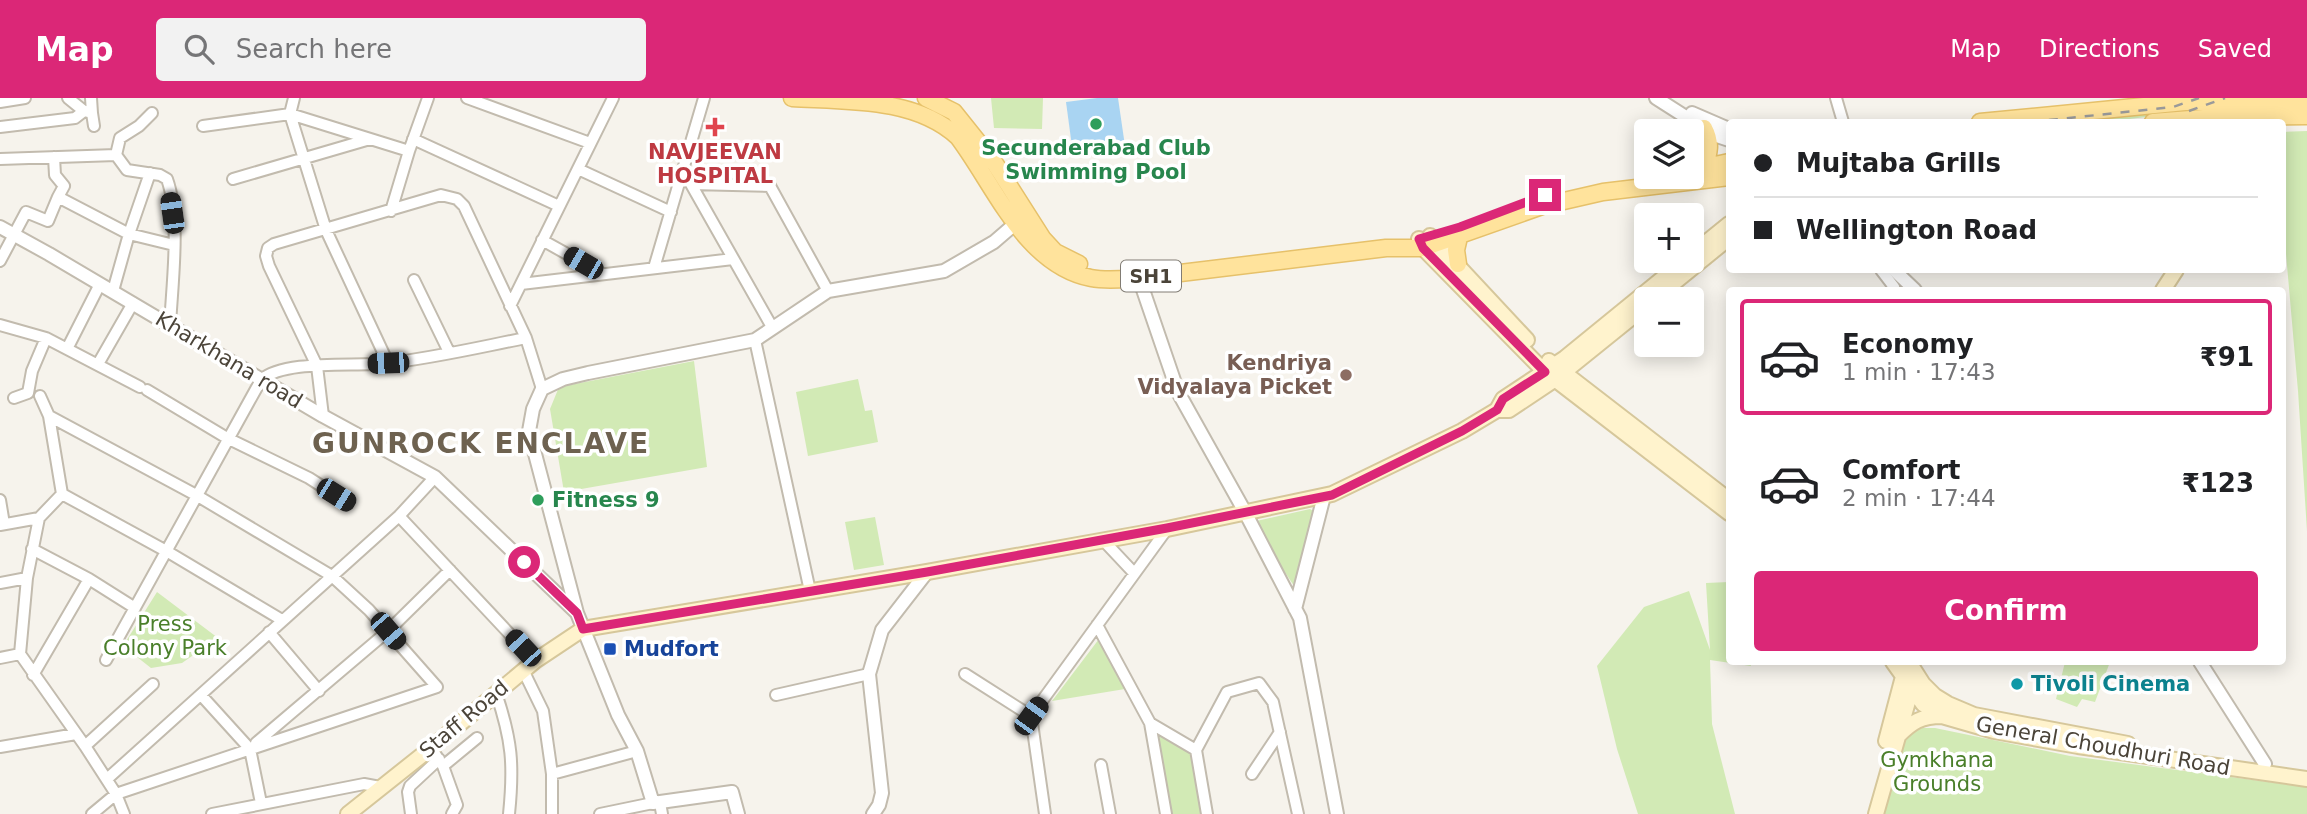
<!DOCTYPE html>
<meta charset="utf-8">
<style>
body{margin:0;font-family:"DejaVu Sans",sans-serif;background:#f2f2f2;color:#202124;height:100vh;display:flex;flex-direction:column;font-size:26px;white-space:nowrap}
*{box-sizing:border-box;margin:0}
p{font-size:23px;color:#757577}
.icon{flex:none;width:38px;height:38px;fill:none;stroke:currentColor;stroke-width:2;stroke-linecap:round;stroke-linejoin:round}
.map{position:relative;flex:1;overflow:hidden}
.sheet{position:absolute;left:1726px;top:189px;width:560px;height:378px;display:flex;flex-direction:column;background:#fff;border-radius:7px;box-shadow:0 4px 18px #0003}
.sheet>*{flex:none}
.hud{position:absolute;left:1726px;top:21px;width:560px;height:154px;border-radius:7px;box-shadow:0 4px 18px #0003;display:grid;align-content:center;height:154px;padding:0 28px;background:#fff}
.controls{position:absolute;left:1634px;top:21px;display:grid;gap:14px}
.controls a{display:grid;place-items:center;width:70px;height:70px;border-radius:7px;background:#fff;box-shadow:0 4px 18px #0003;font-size:35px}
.end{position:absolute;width:32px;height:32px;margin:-16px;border:9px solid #db2777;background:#fff;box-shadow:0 0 0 4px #fff}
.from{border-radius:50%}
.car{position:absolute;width:21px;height:42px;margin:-21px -10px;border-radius:9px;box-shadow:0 0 5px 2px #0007;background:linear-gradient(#222 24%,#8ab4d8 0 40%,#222 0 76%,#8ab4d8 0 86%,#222 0)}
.hud b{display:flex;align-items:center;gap:24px;height:66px;font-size:26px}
.hud b+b{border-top:2px solid #e0e0e0}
.hud i{width:18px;height:18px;background:#202124}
ul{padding:12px 0 0;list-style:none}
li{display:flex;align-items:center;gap:21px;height:116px;margin:0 14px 10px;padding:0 14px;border:4px solid transparent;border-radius:7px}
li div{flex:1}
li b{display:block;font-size:26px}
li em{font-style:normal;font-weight:600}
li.current{border-color:#db2777}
li>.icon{width:63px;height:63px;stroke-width:1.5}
.action{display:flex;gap:14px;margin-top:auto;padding:14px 28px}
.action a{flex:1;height:80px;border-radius:7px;background:#db2777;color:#fff;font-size:28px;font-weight:600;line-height:80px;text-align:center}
header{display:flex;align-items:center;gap:42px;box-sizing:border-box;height:98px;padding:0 35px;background:#db2777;color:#fff}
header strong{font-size:33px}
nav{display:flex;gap:38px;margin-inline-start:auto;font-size:24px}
.search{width:490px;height:63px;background:#f2f2f2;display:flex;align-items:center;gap:18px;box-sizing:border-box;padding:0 24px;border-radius:7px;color:#757577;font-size:26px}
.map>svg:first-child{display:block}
</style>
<header>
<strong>Map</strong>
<div class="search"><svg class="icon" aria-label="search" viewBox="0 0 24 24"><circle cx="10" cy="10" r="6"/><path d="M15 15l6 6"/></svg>Search here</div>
<nav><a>Map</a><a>Directions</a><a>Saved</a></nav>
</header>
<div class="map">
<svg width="2307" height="716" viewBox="0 0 2307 716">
<rect width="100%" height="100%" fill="#f6f3ec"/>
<!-- green -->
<path fill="#d2eab5" d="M991,0h52l-1,31 -48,-1z
M2230,6v3l-126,15h-41z
M2307,33v400l-9,-140 -16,-183v-76z
M694,263l13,106 -143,25 -14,-83 9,-22z
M858,281l7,32 7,-1 6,32 -70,14 -12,-64z
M1310,411l5,3 -19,77 -44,-67z
M875,419l9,48 -30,5 -9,-48z
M1729,484v80h21l1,4 -41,-6 2,64 23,90h-97l-21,-65 -20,-83 47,-59 45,-16 21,59 -4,-67z
M157,494l61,46 -36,25 -31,5 -28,-22z
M1099,541l26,50 -73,12z
M2065,564h45l-15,40 -13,-3 -5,8 -21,-8z
M1916,630h19l135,28 237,31v27h-425l17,-66z
M1155,632l36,23 10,61h-29z"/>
<!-- water -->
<path fill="#a9d4f2" d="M1097,0h21l7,48 -52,8 -7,-52z"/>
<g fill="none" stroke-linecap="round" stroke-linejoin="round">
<!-- minor casing -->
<g stroke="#c2bbae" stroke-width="14">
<path id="minor" d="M68,0l16,13
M91,0l1,15
M294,0l-4,16 36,116 62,133
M467,0l123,45
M1836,0l7,24
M0,4l25,-4
M203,28l87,-12 119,37
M0,29l75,-9 9,-7 8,2 2,13
M413,41l146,67
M116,57l4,-17 19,-12 13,-13
M54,59l1,18 9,11 -6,11 71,37 45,11
M0,61l116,-4 11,15 33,5 7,4c14,39 5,105 3,147
M578,71l93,43
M683,72l89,157
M233,81l137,-40
M691,86l79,2 58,105
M391,113l18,-60 19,-53
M542,142l61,34
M0,163l26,-49 22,9 10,-24
M654,170l50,-170
M1881,172l13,17 -3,3
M414,182l35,72
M521,186l212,-25
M113,193l16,-57 21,-61
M510,208l103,-208
M0,227l46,13 94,49
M755,242l55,251
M67,251l33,-65
M98,266l35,-61
M147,292l80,48 82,40 39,25
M14,300l14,-5 4,-22 14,-33
M323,318l-6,-50 -48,-100 -3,-10 2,-8 6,-4 167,-49 16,4 7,7 62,132
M62,396l106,58 114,68
M0,402l4,24
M399,418l136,145
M39,420l-12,60 -7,76 65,92 31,48 321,-107 -68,-77 -37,-34 -136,-81 -147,-79
M0,427l39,-7 23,-24 -13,-78 -9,-20
M1103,442l31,33
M32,451l57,30 46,29
M0,485l27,-5
M1097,527l53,98 16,91
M269,534l50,59
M0,560l20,-4
M106,562l155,-280c24,-21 94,-13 127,-17 46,-5 92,-16 138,-25l16,51
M523,572l20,41 9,63v40
M965,576l66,42
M33,577l56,-96
M496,595c16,47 18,72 13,121
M201,597l49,54 11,54
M776,597l93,-21
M1150,625l46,27 11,64
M256,645l132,-112 62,-61
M85,648l68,-62
M0,649l76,-13
M431,650l12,18 14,39 -5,9
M1196,652l31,-58 32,-9 14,19 25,112
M1101,667l9,49
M443,668l34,-28
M552,676l85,-23
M1252,676l28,-42
M107,681l292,-263 36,-39
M660,705l2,11
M92,716l24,-20 8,20
M212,716l152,-30 16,3
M411,716l-3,-22 2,-6 29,-27
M600,716l53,-11
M1045,716l-14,-98 136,-187"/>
</g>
<!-- tertiary casing -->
<g stroke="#c2bbae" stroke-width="16">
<path id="tertiary" d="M1656,0l58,37 15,5
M1692,15l37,16
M0,129l49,27 274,162 112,61 142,136
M1894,172l21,20
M1139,180l39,114 67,120 55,106 37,196
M1295,511l29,-113
M2200,564l65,102
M738,716l-6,-22 -79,11 -16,-52 -19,-36 -41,-102 -48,-182 4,-22 9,-20 21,-10 25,-6 167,-33 73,-49 116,-20 50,-29 22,-19
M873,716l6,-9 3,-12 -13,-119 13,-44 45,-58"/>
</g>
<!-- secondary casing -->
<g stroke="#d6c79b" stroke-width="18">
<path id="secondary" d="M1430,138l97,104
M1419,141l4,9 120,122 186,143
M1692,156l37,-30
M2163,192l13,-20
M1654,201l75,-61
M1549,263l180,139
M1497,312h12l45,-30 93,-75
M1893,564l30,42 19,12 52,15 84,15 229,33
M1909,564l14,22 12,12 13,8 26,11 154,29
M1898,638c14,-14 23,-20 44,-20
M1886,643l19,-72
M348,716l83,-66 104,-87 48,-32 344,-57 240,-43 165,-35 130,-63 35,-21 6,-11 62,-41 119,-97
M1876,716l37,-130"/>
</g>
<!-- primary casing -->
<g stroke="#e6c16a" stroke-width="19">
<path id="primary" d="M792,0c57,3 124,0 166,39 37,49 67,128 133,141 16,3 32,1 48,0l247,-30h37l119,-42 61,-14 126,-15
M926,0l28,14 40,50 49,77 12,13 24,12
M1980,24l205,-20h122
M2153,24l63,-5 91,-1
M1704,70c5,-15 8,-25 0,-40
M1692,72l37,-8
M1458,166l-2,-14 3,-13"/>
</g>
<!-- minor -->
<use href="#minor" stroke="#fff" stroke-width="10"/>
<!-- tertiary -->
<use href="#tertiary" stroke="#fff" stroke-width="12"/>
<!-- secondary -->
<use href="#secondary" stroke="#fff3cd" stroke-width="14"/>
<!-- primary -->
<use href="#primary" stroke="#ffe39c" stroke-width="16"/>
<!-- rail -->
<path stroke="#9a9a9a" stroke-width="2.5" stroke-dasharray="9 9" stroke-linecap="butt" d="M2189,13l36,-13
M2031,24l142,-15 26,-9"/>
</g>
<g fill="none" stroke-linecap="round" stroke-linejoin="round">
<!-- route -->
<path stroke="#db2777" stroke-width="9" d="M524,464l53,51 6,16 344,-57 240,-44 165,-33 130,-64 35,-21 6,-11 42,-27 -122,-124 -4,-9 41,-12 85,-32"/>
</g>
<!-- markers -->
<g fill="#2e9e5b" stroke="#fff" stroke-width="2.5">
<circle cx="1096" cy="26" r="7"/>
<circle cx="538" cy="402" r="7"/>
</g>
<path fill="#e0444e" stroke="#fff" stroke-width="2.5" d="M711.5 18.5h7v7h7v7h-7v7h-7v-7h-7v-7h7z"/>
<circle fill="#8d6e63" stroke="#fff" stroke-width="2.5" cx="1346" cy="277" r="7"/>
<rect fill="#1a4fb4" stroke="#fff" stroke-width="2.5" x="603" y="544" width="14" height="14" rx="3.5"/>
<circle fill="#0f9aa8" stroke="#fff" stroke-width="2.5" cx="2017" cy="586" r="7"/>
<g text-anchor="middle" stroke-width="7" stroke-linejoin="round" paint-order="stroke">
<!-- shield labels -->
<rect fill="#fff" stroke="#817c74" stroke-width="2" x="1121" y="162.5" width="60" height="31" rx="5"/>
<g font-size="19" font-weight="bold" fill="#4b4439">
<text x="1151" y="185">SH1</text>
</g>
<!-- leisure labels -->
<g font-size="21" font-weight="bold" fill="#27864d" stroke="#fff">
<text x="1096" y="57">Secunderabad Club<tspan x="1096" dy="24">Swimming Pool</tspan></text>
<text x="552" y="409" text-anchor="start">Fitness 9</text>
</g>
<!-- health labels -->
<g font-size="21" font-weight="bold" fill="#be3a42" stroke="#fff">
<text x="715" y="61">NAVJEEVAN<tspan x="715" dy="24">HOSPITAL</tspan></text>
</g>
<!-- street labels -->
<g font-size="21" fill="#4b4439" stroke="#fff">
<text transform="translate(229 262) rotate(31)" y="7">Kharkhana road</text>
<text transform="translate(464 621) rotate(-40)" y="7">Staff Road</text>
<text transform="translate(2103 648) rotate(10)" y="7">General Choudhuri Road</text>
</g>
<!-- education labels -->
<g font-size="21" font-weight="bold" fill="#785e54" stroke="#fff" text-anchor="end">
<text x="1332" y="272">Kendriya<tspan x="1332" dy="24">Vidyalaya Picket</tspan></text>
</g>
<!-- park labels -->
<g font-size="21" fill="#4a7f2a" stroke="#fff">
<text x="165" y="533">Press<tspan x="165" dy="24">Colony Park</tspan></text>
<text x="1937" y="669">Gymkhana<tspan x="1937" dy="24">Grounds</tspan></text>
</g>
<!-- transit labels -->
<g font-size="21" font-weight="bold" fill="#164399" stroke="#fff" text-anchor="start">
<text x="624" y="558">Mudfort</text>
</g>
<!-- culture labels -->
<g font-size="21" font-weight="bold" fill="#0d838f" stroke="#fff" text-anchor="start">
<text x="2031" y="593">Tivoli Cinema</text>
</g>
<!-- district labels -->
<g font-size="28" font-weight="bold" letter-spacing="2" fill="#6e6250" stroke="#fff">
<text x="481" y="355">GUNROCK ENCLAVE</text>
</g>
</g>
</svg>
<div class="controls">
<a><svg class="icon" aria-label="layers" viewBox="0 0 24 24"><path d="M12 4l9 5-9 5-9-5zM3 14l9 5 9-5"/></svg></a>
<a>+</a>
<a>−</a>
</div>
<i class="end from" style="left:524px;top:464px"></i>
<i class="end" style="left:1545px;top:97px"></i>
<i class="car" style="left:172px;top:115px;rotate:352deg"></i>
<i class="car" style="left:583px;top:165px;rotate:300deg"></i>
<i class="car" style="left:388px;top:265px;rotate:268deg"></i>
<i class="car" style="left:336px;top:397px;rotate:122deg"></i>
<i class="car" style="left:388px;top:533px;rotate:139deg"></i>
<i class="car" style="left:523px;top:550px;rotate:317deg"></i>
<i class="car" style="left:1031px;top:618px;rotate:36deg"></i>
<div class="hud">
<b><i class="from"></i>Mujtaba Grills</b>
<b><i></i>Wellington Road</b>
</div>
<section class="sheet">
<ul>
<li class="current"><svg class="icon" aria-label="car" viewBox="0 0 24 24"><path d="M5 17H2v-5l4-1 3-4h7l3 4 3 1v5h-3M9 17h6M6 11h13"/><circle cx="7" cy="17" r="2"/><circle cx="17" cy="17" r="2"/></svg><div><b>Economy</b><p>1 min · 17:43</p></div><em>₹91</em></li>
<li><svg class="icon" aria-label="car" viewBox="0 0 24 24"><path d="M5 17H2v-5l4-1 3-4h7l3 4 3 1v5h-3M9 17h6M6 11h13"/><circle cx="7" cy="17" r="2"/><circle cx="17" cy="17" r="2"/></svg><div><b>Comfort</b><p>2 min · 17:44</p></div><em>₹123</em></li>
</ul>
<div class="action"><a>Confirm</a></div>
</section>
</div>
